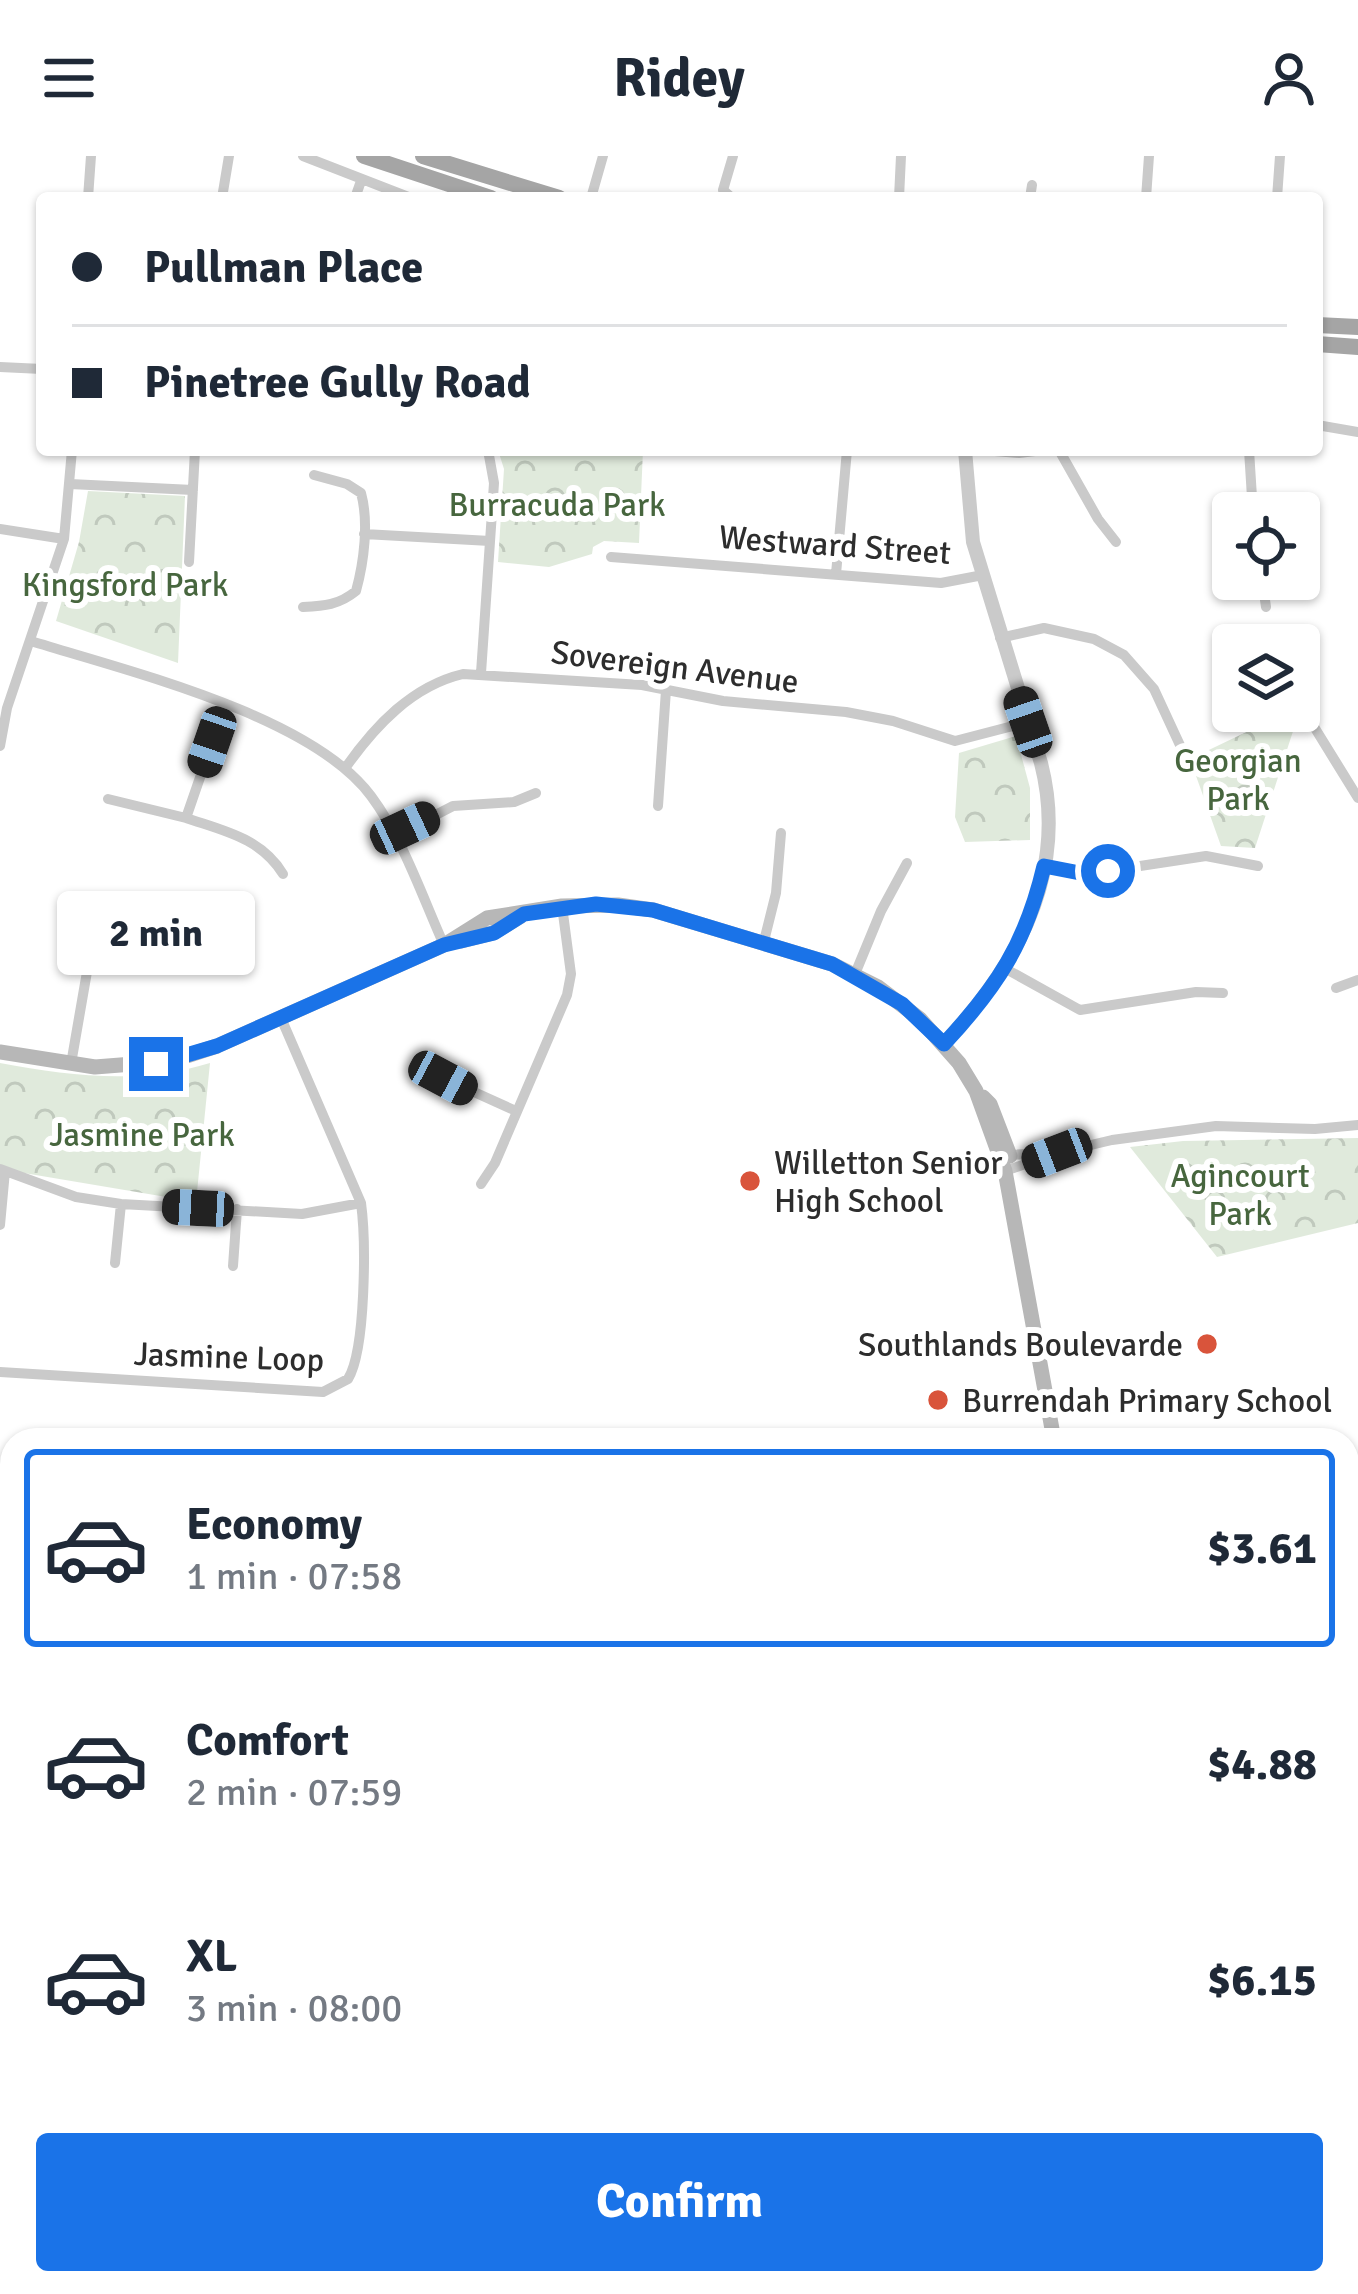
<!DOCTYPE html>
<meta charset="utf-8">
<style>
body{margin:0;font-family:Signika,sans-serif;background:#f6f6f7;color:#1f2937;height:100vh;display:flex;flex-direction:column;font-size:45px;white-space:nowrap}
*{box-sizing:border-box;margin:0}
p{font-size:39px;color:#747a83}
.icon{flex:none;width:66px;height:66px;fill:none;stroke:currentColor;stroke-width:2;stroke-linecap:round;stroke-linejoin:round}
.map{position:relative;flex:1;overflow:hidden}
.sheet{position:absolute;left:0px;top:1272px;width:1359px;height:867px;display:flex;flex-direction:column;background:#fff;border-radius:36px 36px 0 0;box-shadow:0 3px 9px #0004}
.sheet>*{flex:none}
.top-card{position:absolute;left:36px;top:36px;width:1287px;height:264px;border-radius:12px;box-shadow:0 3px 9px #0004;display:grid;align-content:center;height:264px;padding:0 36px;background:#fff}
.fabs{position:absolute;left:1212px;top:336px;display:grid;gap:24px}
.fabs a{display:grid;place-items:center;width:108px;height:108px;border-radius:12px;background:#fff;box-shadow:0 3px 9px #0004;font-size:60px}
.end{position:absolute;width:54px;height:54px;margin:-27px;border:15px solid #1a73e8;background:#fff;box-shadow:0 0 0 6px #fff}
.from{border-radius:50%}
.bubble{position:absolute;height:84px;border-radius:12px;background:#fff;box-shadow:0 3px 9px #0004;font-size:39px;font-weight:700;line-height:84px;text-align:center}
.car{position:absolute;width:36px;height:72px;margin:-36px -18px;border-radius:15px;box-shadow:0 0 9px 3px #0007;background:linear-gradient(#222 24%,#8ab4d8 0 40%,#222 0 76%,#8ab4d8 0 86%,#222 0)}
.top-card b{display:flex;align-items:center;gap:42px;height:114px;font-size:45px}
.top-card b+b{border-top:3px solid #e0e1e3}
.top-card i{width:30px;height:30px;background:#1f2937}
ul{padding:21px 0 0;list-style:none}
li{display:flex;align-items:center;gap:36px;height:198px;margin:0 24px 18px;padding:0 12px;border:6px solid transparent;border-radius:12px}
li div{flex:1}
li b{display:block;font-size:45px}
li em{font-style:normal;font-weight:700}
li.on{border-color:#1a73e8}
li>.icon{width:108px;height:108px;stroke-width:1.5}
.action{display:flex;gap:24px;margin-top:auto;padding:24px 36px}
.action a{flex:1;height:138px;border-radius:12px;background:#1a73e8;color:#fff;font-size:48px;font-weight:700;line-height:138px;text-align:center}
header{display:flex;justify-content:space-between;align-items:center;height:156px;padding:0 36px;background:#fff;font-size:54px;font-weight:700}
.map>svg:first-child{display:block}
</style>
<header><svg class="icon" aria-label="menu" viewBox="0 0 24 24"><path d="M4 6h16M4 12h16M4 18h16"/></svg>Ridey<svg class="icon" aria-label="person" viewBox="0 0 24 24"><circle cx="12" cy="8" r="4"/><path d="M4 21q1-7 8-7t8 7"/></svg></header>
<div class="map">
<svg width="1358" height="2138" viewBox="0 0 1358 2138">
<defs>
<pattern id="forest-crowns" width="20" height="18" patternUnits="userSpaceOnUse" patternTransform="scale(3)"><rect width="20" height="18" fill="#e0eadc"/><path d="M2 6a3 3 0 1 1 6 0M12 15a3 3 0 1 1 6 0" fill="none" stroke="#c0c9bd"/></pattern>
</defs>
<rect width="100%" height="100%" fill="#fff"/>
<!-- forest -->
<path fill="url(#forest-crowns)" d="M498,294h145l-4,93 -35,-2 -11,6 -1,7 -43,13 -51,-5 6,-93z
M88,335l97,5 -7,167 -122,-42 23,-79z
M1288,556l9,7 -42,129 -34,-2 -31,-87z
M1016,580l14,52v52l-65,2 -10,-25 4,-64z
M0,907c72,13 138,22 210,0l-14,139 -196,-33z
M1358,982v85l-141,34 -87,-110 53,-6z
M1358,1445v350l-11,-1v-342z"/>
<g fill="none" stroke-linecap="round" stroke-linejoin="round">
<!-- minor -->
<path stroke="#cacaca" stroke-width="10" d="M303,0l108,42
M88,42l3,-42
M222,42l7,-42
M355,42l6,-17
M591,42l12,-42
M732,42l-9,-8 10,-34
M899,42l2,-42
M1030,42l2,-13
M1146,42l3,-42
M1277,42l3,-42
M0,211l42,2
M1317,269l41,7
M983,294l36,3 24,-3
M1059,294l39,69 18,23
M1249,294l4,63
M70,328l123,6
M0,373l64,10
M364,378l126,7
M611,401l330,26 42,-8
M189,406l6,-112
M836,418l11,-124
M1262,423l4,28
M303,451c21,-1 36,-2 53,-16 8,-29 13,-69 5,-98l-14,-9 -33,-9
M1000,482l44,-10 50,11 30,16 30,34 31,67
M31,485c96,30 280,74 340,155 32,43 51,100 73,149
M481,517l13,-190 -6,-33
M225,549l-39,113c38,13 75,20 97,56
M1313,569l45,73
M0,590l7,-38 57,-169 8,-89
M346,611c29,-41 66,-81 117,-93l179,11 81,16 123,11 47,9 62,20 73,-19
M108,643l78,19
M658,650l8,-116
M395,680l58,-30 61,-4 22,-9
M1044,710l50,7 112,-17 52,10
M764,785l12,-48 5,-60
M1006,813l74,41 116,-18 27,1
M855,818l26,-63 26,-48
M1336,832l22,-8
M71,908l21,-121c15,-22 51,-8 76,-9
M443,922l73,33
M1007,999l41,-2
M0,1013l76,28 45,7 181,10 59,-11
M1005,1015l52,-18 55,-13 104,-14 99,3 43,-4
M481,1028l14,-21 72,-168 4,-21 -9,-68
M0,1069l5,-54
M115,1107l6,-59
M233,1110l4,-57
M0,1216l323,20 25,-13c18,-29 18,-139 13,-176l-80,-185
M0,1482h12
M0,1853l12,-29
M1347,1944l11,1
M0,2029l12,40
M60,2127l14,11
M1063,2127l25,11
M377,2138l9,-11
M566,2138l13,-11
M841,2138l6,-11
M995,2138l7,-11"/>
<!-- tertiary -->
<path stroke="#cacaca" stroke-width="14" d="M943,888c74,-77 126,-172 98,-281l-68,-221 -8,-92
M0,1348h12"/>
<!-- secondary -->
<path stroke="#b7b7b7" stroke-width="15" d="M461,785l32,-8 28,-17
M0,896l95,15 76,-6 46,-15 227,-101 43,-27 75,-12 56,-1 35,5 179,54 46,23 42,32 39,44 17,28 29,80 49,269
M983,941l7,7 20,52
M1347,1422l11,-7
M1347,1436l11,-7
M1347,1811l11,2
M215,2138l6,-11
M229,2138l6,-11"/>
<!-- primary -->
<path stroke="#a5a5a5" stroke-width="16" d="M364,0l127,42
M423,0l136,42
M1317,169l41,2
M1317,188l41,3"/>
</g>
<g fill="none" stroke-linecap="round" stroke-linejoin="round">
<!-- route -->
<path stroke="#1a73e8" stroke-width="15" d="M156,908l61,-18 227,-101 50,-12 30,-19 72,-10 57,6 179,54 70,40 42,40c53,-57 82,-101 100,-178l36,7 28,-2"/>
</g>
<!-- markers -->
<g fill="#d9543b" stroke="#fff" stroke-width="4.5">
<circle cx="750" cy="1025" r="12"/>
<circle cx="1207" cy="1188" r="12"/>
<circle cx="938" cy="1244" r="12"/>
</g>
<g text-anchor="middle" stroke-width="12" stroke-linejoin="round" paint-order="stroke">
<!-- park labels -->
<g font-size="33" fill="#47663e" stroke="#fff">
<text x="557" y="360">Burracuda Park</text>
<text x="125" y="440">Kingsford Park</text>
<text x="1238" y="616">Georgian<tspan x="1238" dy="38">Park</tspan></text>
<text x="142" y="990">Jasmine Park</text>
<text x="1240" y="1031">Agincourt<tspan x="1240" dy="38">Park</tspan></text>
</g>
<!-- street labels -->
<g font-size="33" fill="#2d2d2d" stroke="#fff">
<text transform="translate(835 388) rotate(4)" y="12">Westward Street</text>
<text transform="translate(675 510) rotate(7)" y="12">Sovereign Avenue</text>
<text transform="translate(229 1200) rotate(2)" y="12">Jasmine Loop</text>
</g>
<!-- poi labels -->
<g font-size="33" fill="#2d2d2d" stroke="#fff" text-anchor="start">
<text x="774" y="1018">Willetton Senior<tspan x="774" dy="38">High School</tspan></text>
<text x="1183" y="1200" text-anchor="end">Southlands Boulevarde</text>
<text x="962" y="1256">Burrendah Primary School</text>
</g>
</g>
</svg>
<div class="fabs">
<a><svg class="icon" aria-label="locate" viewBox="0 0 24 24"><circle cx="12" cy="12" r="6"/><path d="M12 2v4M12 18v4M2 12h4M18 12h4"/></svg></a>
<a><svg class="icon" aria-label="layers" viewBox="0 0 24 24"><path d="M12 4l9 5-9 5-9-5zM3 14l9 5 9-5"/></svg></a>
</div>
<i class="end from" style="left:1108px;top:715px"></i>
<i class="end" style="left:156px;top:908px"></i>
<div class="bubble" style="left:57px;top:735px;width:198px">2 min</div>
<i class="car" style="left:1028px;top:566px;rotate:341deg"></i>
<i class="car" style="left:212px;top:586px;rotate:199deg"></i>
<i class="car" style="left:405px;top:672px;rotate:65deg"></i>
<i class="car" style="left:443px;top:922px;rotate:118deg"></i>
<i class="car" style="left:1057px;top:997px;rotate:249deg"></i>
<i class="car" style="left:198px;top:1052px;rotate:273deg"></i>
<div class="top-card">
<b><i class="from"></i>Pullman Place</b>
<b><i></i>Pinetree Gully Road</b>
</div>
<section class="sheet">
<ul>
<li class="on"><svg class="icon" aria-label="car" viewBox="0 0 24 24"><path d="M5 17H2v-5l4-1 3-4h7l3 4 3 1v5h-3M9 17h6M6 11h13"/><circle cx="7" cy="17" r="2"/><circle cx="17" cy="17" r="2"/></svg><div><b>Economy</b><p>1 min · 07:58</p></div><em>$3.61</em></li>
<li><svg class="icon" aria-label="car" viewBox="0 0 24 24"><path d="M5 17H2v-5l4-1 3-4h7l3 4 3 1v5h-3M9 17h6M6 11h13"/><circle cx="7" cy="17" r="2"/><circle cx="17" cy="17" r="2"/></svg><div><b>Comfort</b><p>2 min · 07:59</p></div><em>$4.88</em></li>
<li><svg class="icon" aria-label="car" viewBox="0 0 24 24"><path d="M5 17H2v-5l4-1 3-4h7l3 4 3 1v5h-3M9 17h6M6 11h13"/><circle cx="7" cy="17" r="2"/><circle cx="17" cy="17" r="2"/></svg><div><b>XL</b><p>3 min · 08:00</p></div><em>$6.15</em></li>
</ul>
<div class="action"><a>Confirm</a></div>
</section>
</div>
